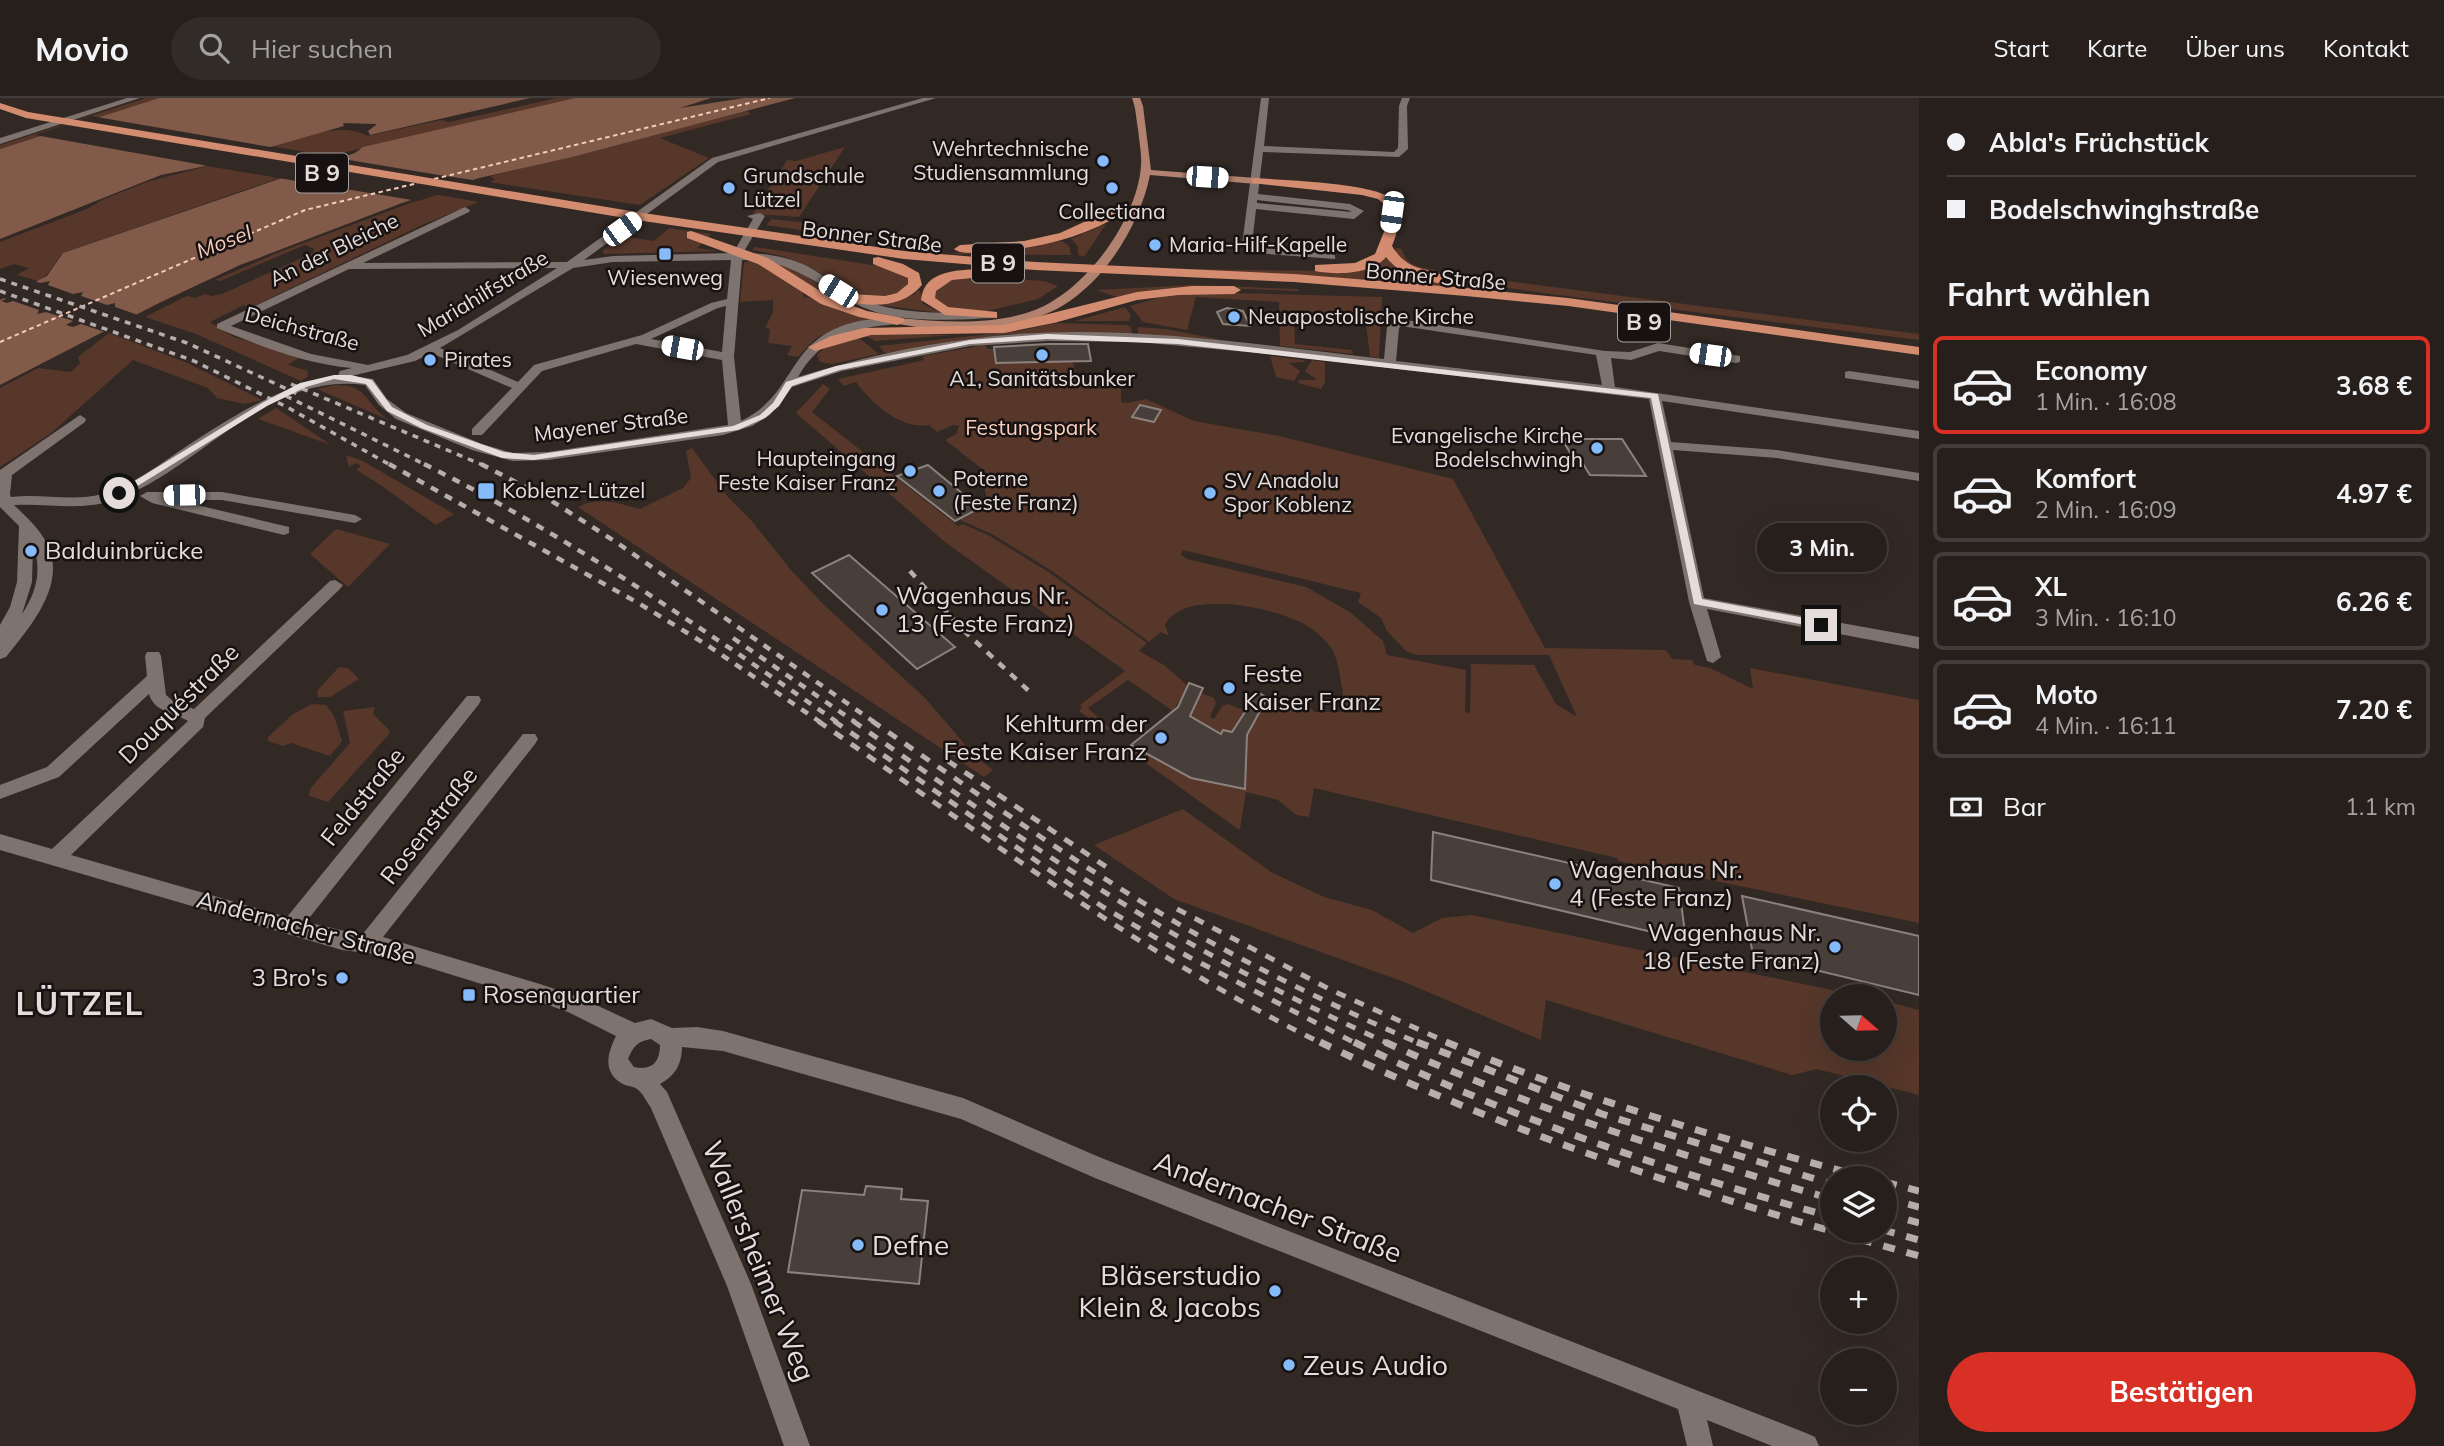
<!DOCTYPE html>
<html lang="de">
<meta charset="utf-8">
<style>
body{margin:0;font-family:Mulish,sans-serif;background:#322c29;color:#f1f3f6;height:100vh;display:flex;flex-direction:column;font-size:26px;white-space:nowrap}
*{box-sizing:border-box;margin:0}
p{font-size:23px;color:#a4a2a3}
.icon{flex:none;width:38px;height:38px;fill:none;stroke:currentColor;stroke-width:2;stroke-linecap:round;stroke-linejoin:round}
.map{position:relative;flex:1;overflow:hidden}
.details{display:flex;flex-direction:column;background:#261f1c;width:525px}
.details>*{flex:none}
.banner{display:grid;align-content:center;height:154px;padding:0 28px;background:#261f1c}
.needle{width:46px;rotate:110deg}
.controls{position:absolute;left:1820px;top:886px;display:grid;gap:14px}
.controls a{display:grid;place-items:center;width:77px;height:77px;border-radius:50%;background:#261f1c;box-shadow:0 7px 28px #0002,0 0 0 2px #423d3b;font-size:35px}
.end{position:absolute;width:32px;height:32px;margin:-16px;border:9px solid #e4dddb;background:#111;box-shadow:0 0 0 4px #111}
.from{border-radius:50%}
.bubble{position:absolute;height:49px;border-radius:24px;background:#261f1c;box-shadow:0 7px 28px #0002,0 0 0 2px #423d3b;font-size:23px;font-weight:700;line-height:49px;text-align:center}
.car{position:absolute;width:21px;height:42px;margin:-21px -10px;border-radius:9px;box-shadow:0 0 5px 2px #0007;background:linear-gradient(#fff 24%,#345 0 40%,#fff 0 76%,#345 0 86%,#fff 0)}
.banner b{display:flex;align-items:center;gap:24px;height:66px;font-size:26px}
.banner b+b{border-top:2px solid #423d3b}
.banner i{width:18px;height:18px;background:#f1f3f6}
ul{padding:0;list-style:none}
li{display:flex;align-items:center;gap:21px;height:98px;margin:0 14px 10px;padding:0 14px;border:4px solid #423d3b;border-radius:10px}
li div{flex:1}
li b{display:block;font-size:26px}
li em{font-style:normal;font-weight:700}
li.active{border-color:#d93025}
li>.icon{width:63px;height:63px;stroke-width:1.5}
h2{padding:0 28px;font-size:32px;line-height:84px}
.pay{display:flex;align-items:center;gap:18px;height:77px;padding:0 28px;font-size:26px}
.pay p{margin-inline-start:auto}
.primary-button{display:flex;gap:14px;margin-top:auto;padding:14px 28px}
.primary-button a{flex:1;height:80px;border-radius:42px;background:#d93025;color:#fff;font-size:28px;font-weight:700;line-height:80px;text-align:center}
header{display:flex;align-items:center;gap:42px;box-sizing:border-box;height:98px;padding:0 35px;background:#261f1c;border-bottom:2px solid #423d3b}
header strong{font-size:33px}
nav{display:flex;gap:38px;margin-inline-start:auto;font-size:24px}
.search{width:490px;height:63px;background:#322c29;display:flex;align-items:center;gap:18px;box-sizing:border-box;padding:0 24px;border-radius:38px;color:#a4a2a3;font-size:26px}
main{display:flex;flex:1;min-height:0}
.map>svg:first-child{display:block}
</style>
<header>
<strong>Movio</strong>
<div class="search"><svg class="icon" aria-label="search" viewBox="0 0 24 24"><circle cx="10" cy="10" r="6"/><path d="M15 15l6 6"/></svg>Hier suchen</div>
<nav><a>Start</a><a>Karte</a><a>Über uns</a><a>Kontakt</a></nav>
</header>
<main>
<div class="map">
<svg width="1919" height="1348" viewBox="0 0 1919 1348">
<rect width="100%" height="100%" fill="#322925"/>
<!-- green -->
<path fill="#56372a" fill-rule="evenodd" d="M146,0h13l-159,51v-4z
M557,0h18l-245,58 -60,-10c29,-8 70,-25 98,-10l73,-16 8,2z
M747,13l4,3 -91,24 49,20 -69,47 -151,-23 6,-2 -4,-4z
M845,49l-46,70 -46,-3 34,-54 9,1z
M207,68l72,12 -216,75c-11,12 -10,19 -25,28l-21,-6 12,-7 -15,-4 -14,5v-27l87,-33 15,-9 45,-18z
M434,96l45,8 -55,22 -174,84 -6,-3 -34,17 24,15 66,20 -12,8 20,6 -1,6 -6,4 -105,-47 -51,-17 42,-21 8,2 10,-4 7,2 10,-2 91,-41 1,-4 -9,-4 -85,36 -5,-1 62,-27z
M772,121l63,7 4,1 -5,8 -68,-10z
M1106,126l-22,33 -6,-2v-9l-7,-7z
M669,130l42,6 -14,14 22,3 -115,3 -2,-3 20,-15 32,5z
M1062,143l7,5 2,9 -122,-1z
M755,149l137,21 15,6 4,11c-47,30 -67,-1 -106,-20 -16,-8 -35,-12 -53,-15z
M1396,150l6,1c4,18 18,18 34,21v2l483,62v6l-369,-46 -108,-16 -25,-6 -22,-20z
M1386,159l47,24 52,9 -305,-21 157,2 44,-10z
M748,163l43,6 48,30 28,11 -32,-8 -35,-19 4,17 4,-1 30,13 35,10 -15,2 16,12 80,1 -79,6 -11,-6 -6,2 21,17 -47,10 -12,-2 -3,-7 8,-8 24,-9 -11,-11 -23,12 -17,18 -11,-2 5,-9 -24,-3 2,-14 -5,-1 8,-16v-12l-33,2 4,-39z
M977,178l67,5 14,5 -20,13 -51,12h-28l-25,-9 -1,-14 8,-7z
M1194,187l104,4v2l-112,-4 -69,10 -21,-7z
M917,193h3l3,13 18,9 -61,-8 33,-10z
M1197,194l185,5 -3,61 -9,-2 -5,-39 -81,-7v9l10,1 1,24 57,6 1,4 -73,-8 -1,-44 -83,-5 -9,33 -44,-8 -13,-16 42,-12z
M1125,209l6,8 -2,6h-54z
M1057,225l70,2 4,2 1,8 -124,-1 -39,5 -78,14h-6l-6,-7 140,-15z
M1138,229l28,2 71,14 -99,-8z
M109,235l76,29 77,38 -17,4 -28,-6 -9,-10 -75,-28 -83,74 -50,33v-79l38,-20 33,4 9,-9 -2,-6z
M985,247l3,4h6l2,14 76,-2 9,26 40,1v14l7,1 18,-4 48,22 85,15 174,43 92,169 121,2 6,9 20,1 3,5 15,3 43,21 -3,-21 169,32v223l-301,-62 -1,-3 -303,-70 -5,29 -13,-2 -18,-15 -32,-8 -6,37h-2l-109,-78 2,-6 60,33 53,11 3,-54 12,-22 51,-5 5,4h31c-4,-17 -6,-56 -17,-67 -5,-6 -13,-14 -20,-18 -29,-19 -125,-40 -144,-2l4,11 -8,-4 -12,10 -97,-71 -60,-37 -32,-14 19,-10 8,-10 -4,-20 2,-9 -40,-31 11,-6 3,-8 -6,-1 -16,7 -8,-7c-29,5 -57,-22 -73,-43l-12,4 -6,-7 86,-19 -2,-4zM1183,452l178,43 -3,9 23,16 6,13 20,21 10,3h132l28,62 -21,-13 -22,-39 -63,-1 -1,49 -5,-1 1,-42 -79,-15 -4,-14 -33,-29 -44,-25 -119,-28 -6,-4z
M1270,258l33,4 3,2 -17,1 11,8 -6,10 -18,-4z
M1312,262l13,2v20l-4,7 -23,-6 1,-3h18l-12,-9z
M823,286l7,5 -18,23 146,114 5,-2 27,12 60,37 97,70 -8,8 25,14 24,21 -15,25 -45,-31 -40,28 23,21 -7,1 -25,-19 3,-4 -2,-2 45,-34 -180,-129 -149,-129z
M335,287c35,0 28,18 54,35l-72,-31z
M276,310l55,37 -73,-26z
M692,350l36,49 23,23 40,50 33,35 101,93 49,57 19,15 -9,7 -406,-270c21,-11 40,-4 62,2l43,-21 8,-10 -5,-27z
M346,357l17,6 91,53 -18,11c-28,-19 -55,-42 -80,-55l5,-4 -5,-3 -7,4z
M336,431l54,15 -42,43 -38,-33z
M339,569l9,1 11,11 -29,18h-12l-1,-6z
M1201,595l13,5 2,5 -6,14 4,2 8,-13 6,-2 18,7 -14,21 -9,-2 -8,24 -25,-38z
M312,606l14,1 8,11 8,25 -12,15 -39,-13 -8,3 -15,-5v-4l25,-23z
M375,609l-2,7 17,17 -1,3 -61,68 -19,-6 1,-7 40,-46 -7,-32z
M1183,711l88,63 53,25 48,13 41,23 29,-15 30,-3 389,81h-29v52h53v-47l34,9v85l-102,-26 -25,6 -246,-75 -5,40 -137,-58 -230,-83 -80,-54z"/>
<!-- water -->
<path fill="#825a4a" d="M159,0h371l-160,37 -2,-4 9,-7 -34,-1 1,3 -143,41 -40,8 -161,64v-90z
M575,0h136l-31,10 64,-10h51l-223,59 -93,21 -77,25 -162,62 -81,38 -159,82v-85l47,-24 16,-23 292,-100 8,-6z"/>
<!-- pier -->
<path fill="#322925" d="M91,18l185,32 -62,19 -179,-32z
M331,59l108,18 41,6 -62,20 -146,-24z
M32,182l8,3 10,-2 -2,4 25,9 10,-2 -2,4 26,9 8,-2v4l26,9 -33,17 -27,-9 -8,3 -7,-2 7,-4 -27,-9 -9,2 2,-4 -26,-9 -6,2 -6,-2 5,-2 -6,-3z"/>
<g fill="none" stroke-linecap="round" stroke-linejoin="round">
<!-- ferry -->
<path stroke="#f6cbba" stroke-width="2" stroke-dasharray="4.5 3.5" stroke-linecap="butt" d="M434,81l336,-81
M0,244l305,-132 113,-27"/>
</g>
<!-- building -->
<path fill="#483f3b" stroke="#8d817d" stroke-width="2" d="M1227,210l16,3 7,15 -27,-2 -6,-12z
M1047,246h41l3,17 -95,2 -2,-16z
M1140,307l21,5 -7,12 -22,-5z
M1562,341h60l24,37 -56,-1 -12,-19h-6z
M928,367l52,43 -25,13 -58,-45z
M849,457l106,92 -38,22 -105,-96z
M1189,585l14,5 -13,28 31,18 2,-4 9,2 26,-40 9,6 -20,37 -2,54 -54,-11 -60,-33 47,-38z
M1433,734l246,56 7,52 -255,-60z
M1742,798l177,40v59l-166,-40z
M866,1088l36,3 -1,10 27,2 -9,83 -131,-12 14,-82 62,5z"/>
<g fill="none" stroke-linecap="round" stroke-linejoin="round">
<!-- minor -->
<path fill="#7e736f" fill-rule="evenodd" d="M127,0h13l-140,46v-6z
M923,0h13l-218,64 -134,98 29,-4 120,-3 20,-34 -6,-3 13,-3 5,3 -22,37c20,0 46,4 64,13 23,13 45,32 71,39 37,10 76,8 114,7l6,3 -6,3c-36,2 -89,5 -122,-8 -46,-18 -76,-52 -128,-50l-8,97 7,64c61,-29 43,-92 132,-102 10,-1 23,-4 31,2l-6,3c-44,3 -77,13 -100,53 55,-17 114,-31 172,-38 134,-19 280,5 414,20l3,-32 12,-8 206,32 25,1 28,-9 82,13v6l-4,1 -77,-12 -28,9 -20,-2 4,29 304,44v8l-257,-38 9,41 106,8 142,23v8l-142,-23 -104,-8 31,148 215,39v12l-212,-40 14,48 -8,6 -6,-2 -18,-59 -40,-203 -368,-44 -143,-13 -91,-1 -77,5 -128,25 -50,16 -22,28 -18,11 -29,9 -175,25 -35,1 -41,-11 -76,-31 -17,-14 -14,-20c-103,-13 -167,88 -254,116 -31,10 -65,2 -97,4 11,11 25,23 32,37 23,41 -16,85 -40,115l-6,2v-34l10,-18 7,-25 2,-56 -19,-19v-37l80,-55 6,4 -1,3 -73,53 -2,19 1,3c30,-4 62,5 91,-3 28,-7 55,-28 79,-44 50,-33 98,-64 157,-75l2,-4 12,-3c-47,-4 -92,-22 -135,-40v-4l248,-117 5,3 -1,2 -106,51 204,-1 145,-104zM731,162l-4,39 -16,4 -69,32 -108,30 -16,17 -78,-34 133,-80 40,-6zM557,170l-99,62 -51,25 -39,10 -57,-11 -80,-28 118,-57zM726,208l-4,46 -71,-13 67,-31zM1401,228l195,29 6,30 -206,-24 3,-33zM636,246l86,16 6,65 -180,27 -35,1 -31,-9 -76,-31 -19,-14 -14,-20 -22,-3 64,-15 16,-8 81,35 -40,41v6h10l60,-64zM33,446c9,26 4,47 -11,70l10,-32z
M1261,0h8l-5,48 130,6 4,-4 1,-42 3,-8h8l-3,8 1,43 -9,8 -136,-5 -5,42 92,10 14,7 -10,8 -98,-10 -4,35 6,3 73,7 4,1v4l-80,-6 -13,-8zM1257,102l91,10 4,2 -95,-9z
M1849,273l70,10v8l-74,-11v-6z
M147,394h75l133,23 7,4 -7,4 -133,-23h-46l113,27v6l-5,2 -132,-32 -12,-7z
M335,482l8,5 -3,4 -135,129 -2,9 -132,128 216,62 180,-221h12l2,4 -2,4 -173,218 56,13 161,-201h12l3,5 -3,5 -152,193 157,47 41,14 54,25 16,-4 21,9 25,-1 26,4 240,67 136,59 707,276 9,4 4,9h-47l-65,-26 6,26h-26l-9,-37 -583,-231 -134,-59 -238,-68 -41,-4c0,17 -7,29 -22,37l7,8 84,192 59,162h-26l-57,-160 -76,-178c-4,-6 -9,-16 -14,-19 -4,-3 -12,-3 -16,-6 -19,-12 -13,-31 -5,-47l-48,-24 -28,-10 -149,-46 -49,-6 -342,-100v-16l52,15 136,-128c-13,-8 -34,-9 -39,-27l-90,83 -59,22v-14l47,-18 100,-91 -2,-20 2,-4h12l2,4 5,39 8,7 20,7 136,-128zM651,941l9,6c0,17 -8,26 -26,22l-6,-8c5,-13 10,-18 23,-20z"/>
<!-- major -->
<path fill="#b1826f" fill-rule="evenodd" d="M1132,0h8l3,8 8,64 105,8 5,3 -5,3 -106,-9c-10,49 -44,105 -88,131 -46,27 -117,28 -168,17l-2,-2 6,-3c45,4 94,8 137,-8 51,-20 102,-90 106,-144 1,-12 -2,-25 -3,-37 -2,-11 -2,-21 -6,-31z"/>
<!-- highway -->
<path fill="#d38c6f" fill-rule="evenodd" d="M0,5l28,9 615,101 261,38 131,11 259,12 172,14 102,10 351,49v8l-351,-49 -102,-10 -172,-14 -259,-12 -131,-11 -261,-38 -617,-103 -26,-9z
M1256,80c26,2 123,5 137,22 11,12 4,33 -1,46 19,30 37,18 57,34l-7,4c-22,-5 -42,-9 -56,-27 -15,18 -50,18 -71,14v-6l40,-2 20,-9 11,-27 -1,-22 -7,-6 -16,-4 -110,-12v-4z
M1121,107l4,1v6c-43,27 -89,37 -140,40 -10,0 -24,3 -31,-3l6,-4 64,-4 36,-8z
M691,133l77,27 63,40 36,13 36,7 2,3 -7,4 -39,-8 -38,-13 -63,-40 -71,-26v-6z
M878,159l25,7 16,9 3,12c-19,23 -50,22 -77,16v-6l5,-1 35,2 12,-3 11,-9v-6l-35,-14v-6z
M987,171l7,4 -2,3 -40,4 -16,11 -1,7 13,9 49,5v6l-52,-3 -24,-15c3,-32 41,-30 66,-31z
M1192,188h42l7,4 -7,4 -56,1 -41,5 -83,23 -50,10 -133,2 -56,16 -7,-4 23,-11 33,-8 140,-3 133,-33z"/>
<!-- rail-far3 -->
<path stroke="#b7afad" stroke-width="3.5" stroke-dasharray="6 6" stroke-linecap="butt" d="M0,181l187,64 113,52
M0,193l194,70 91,45 107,60
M291,286l194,82
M286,298l142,70"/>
<!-- rail-far2 -->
<path stroke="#b7afad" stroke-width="4.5" stroke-dasharray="8 8" stroke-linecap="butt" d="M389,366l251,140 67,41 113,77
M424,366c146,73 279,165 413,258
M481,366l69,36 66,42 258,180
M910,473l50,56 70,65
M733,540l122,84"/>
<!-- rail-far1 -->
<path stroke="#b7afad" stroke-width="5" stroke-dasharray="10 10" stroke-linecap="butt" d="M818,623c165,114 324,234 505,323
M834,623l269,186 86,50 168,87
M853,623c102,72 205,145 314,209 72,42 146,79 222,114
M872,623c106,73 212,149 324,213 73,41 148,77 225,110
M948,663l166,111
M1177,811l154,81 120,54"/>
<!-- rail -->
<path stroke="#b7afad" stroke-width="7" stroke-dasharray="12 12" stroke-linecap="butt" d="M1320,944c195,95 391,156 599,214
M1354,944c152,75 315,129 478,175
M1385,944c144,66 295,113 447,157
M1417,944l185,72 230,70
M1446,944c138,57 279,98 422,136
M1885,1084l34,9
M1885,1100l34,9
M1885,1115l34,10
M1883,1132l36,10"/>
</g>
<!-- route -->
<path fill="#e4dddb" d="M1047,236l131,5 480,55 44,205 119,22 5,4 -5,3 -127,-24 -43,-206 -473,-54 -131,-5 -77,5 -130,26 -48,16 -13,20 -14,12 -27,12 -204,30 -32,-2 -81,-30 -34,-17 -21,-27 -32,-5 -28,8 -39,19 -144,89 -8,-2 147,-90 38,-20 34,-8h17l21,5 20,27 35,18 77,27 30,3 199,-29 27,-11 13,-12 13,-21 50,-16 134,-26z"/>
<!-- markers -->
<g fill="#85bbfb" stroke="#171211" stroke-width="2.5">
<circle cx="1103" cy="63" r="7"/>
<circle cx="729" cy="90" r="7"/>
<circle cx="1112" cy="90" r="7"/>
<circle cx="1155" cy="147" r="7"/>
<rect x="658" y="149" width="14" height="14" rx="3.5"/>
<circle cx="1234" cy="219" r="7"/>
<circle cx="1042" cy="257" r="7"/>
<circle cx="430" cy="262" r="7"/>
<circle cx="1597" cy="350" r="7"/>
<circle cx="910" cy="373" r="7"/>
<rect x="477" y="384" width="18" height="18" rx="3.5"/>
<circle cx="939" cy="393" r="7"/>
<circle cx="1210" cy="395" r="7"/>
<circle cx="31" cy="453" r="7"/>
<circle cx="882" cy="512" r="7"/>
<circle cx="1229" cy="590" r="7"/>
<circle cx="1161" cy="640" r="7"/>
<circle cx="1555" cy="786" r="7"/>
<circle cx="1835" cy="849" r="7"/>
<circle cx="342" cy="880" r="7"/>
<rect x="462" y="890" width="14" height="14" rx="3.5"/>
<circle cx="858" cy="1147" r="7"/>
<circle cx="1275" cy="1193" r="7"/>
<circle cx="1289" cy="1267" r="7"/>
</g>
<g text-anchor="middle" stroke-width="5" stroke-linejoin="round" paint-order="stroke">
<!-- far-poi labels -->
<g font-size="21" fill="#e4dddb" stroke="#171211" text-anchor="start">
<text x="1089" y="58" text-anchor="end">Wehrtechnische<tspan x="1089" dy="24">Studiensammlung</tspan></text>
<text x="743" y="85">Grundschule<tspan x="743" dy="24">Lützel</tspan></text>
<text x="1112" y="121" text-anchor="middle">Collectiana</text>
<text x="1169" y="154">Maria-Hilf-Kapelle</text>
<text x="665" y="187" text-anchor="middle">Wiesenweg</text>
<text x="1248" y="226">Neuapostolische Kirche</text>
<text x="444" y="269">Pirates</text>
<text x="1042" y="288" text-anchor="middle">A1, Sanitätsbunker</text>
<text x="1583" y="345" text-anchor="end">Evangelische Kirche<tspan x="1583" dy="24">Bodelschwingh</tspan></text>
<text x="896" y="368" text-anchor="end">Haupteingang<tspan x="896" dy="24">Feste Kaiser Franz</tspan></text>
<text x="953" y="388">Poterne<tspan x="953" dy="24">(Feste Franz)</tspan></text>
<text x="1224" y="390">SV Anadolu<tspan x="1224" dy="24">Spor Koblenz</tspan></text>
<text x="502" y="400">Koblenz-Lützel</text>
</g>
<!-- far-street labels -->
<g font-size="21" fill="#e4dddb" stroke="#171211">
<text transform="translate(872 139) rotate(7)" y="7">Bonner Straße</text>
<text transform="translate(334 152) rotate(-26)" y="7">An der Bleiche</text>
<text transform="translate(1436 179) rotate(5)" y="7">Bonner Straße</text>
<text transform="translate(483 196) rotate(-31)" y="7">Mariahilfstraße</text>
<text transform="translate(302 231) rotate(15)" y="7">Deichstraße</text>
<text transform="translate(611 327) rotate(-7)" y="7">Mayener Straße</text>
</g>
<!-- far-water labels -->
<g font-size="21" font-style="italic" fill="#f6cbba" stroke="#171211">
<text transform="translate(224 144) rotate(-21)" y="7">Mosel</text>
</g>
<!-- far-park labels -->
<g font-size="21" fill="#fbd0bf" stroke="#171211">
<text x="1031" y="337">Festungspark</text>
</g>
<!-- shield labels -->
<g fill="#171211" stroke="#a6a09e" stroke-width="2">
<rect x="296" y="55.5" width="52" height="39" rx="5"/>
<rect x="972" y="145.5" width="52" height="39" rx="5"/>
<rect x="1618" y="204.5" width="52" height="39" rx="5"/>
</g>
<g font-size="23" font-weight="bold" fill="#e4dddb">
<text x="322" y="83">B 9</text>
<text x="998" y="173">B 9</text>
<text x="1644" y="232">B 9</text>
</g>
<!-- poi labels -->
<g font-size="24" fill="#e4dddb" stroke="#171211" text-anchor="start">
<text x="45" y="461">Balduinbrücke</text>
<text x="896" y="506">Wagenhaus Nr.<tspan x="896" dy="28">13 (Feste Franz)</tspan></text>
<text x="1243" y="584">Feste<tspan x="1243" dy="28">Kaiser Franz</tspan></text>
<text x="1147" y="634" text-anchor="end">Kehlturm der<tspan x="1147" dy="28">Feste Kaiser Franz</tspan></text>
<text x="1569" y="780">Wagenhaus Nr.<tspan x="1569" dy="28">4 (Feste Franz)</tspan></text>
<text x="1821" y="843" text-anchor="end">Wagenhaus Nr.<tspan x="1821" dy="28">18 (Feste Franz)</tspan></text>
<text x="328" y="888" text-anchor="end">3 Bro's</text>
<text x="483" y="905">Rosenquartier</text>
</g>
<!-- street labels -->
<g font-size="24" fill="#e4dddb" stroke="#171211">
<text transform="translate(179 606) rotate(-45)" y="8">Douquéstraße</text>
<text transform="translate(363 699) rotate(-51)" y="8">Feldstraße</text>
<text transform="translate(429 728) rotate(-52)" y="8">Rosenstraße</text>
<text transform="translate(306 830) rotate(15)" y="8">Andernacher Straße</text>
</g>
<!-- near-street labels -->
<g font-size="28" fill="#e4dddb" stroke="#171211">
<text transform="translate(1278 1109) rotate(21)" y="10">Andernacher Straße</text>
<text transform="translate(759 1163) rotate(68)" y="10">Wallersheimer Weg</text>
</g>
<!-- near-poi labels -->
<g font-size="28" fill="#e4dddb" stroke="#171211" text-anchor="start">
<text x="872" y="1157">Defne</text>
<text x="1261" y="1187" text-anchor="end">Bläserstudio<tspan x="1261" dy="32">Klein &amp; Jacobs</tspan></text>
<text x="1303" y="1277">Zeus Audio</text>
</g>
<!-- district labels -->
<g font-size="32" font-weight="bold" letter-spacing="2" fill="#e4dddb" stroke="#171211">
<text x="80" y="917">LÜTZEL</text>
</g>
</g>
</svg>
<div class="controls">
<a><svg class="needle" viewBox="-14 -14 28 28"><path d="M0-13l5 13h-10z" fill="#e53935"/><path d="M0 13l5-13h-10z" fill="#a4a2a3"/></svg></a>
<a><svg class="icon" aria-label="locate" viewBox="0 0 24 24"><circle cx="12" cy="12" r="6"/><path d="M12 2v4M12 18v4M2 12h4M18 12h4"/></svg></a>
<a><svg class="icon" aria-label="layers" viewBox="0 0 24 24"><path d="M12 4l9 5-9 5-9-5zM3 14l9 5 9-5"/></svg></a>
<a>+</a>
<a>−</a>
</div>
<i class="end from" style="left:119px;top:395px"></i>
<i class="end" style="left:1821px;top:527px"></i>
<div class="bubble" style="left:1757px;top:425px;width:130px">3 Min.</div>
<i class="car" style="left:1207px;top:79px;rotate:94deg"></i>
<i class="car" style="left:1392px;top:114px;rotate:188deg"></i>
<i class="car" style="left:622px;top:131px;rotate:54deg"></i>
<i class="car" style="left:838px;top:193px;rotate:302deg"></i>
<i class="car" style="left:682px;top:250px;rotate:280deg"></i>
<i class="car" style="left:1710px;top:257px;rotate:278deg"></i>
<i class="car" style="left:184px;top:397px;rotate:269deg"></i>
</div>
<section class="details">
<div class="banner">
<b><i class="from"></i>Abla's Früchstück</b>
<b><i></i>Bodelschwinghstraße</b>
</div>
<h2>Fahrt wählen</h2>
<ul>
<li class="active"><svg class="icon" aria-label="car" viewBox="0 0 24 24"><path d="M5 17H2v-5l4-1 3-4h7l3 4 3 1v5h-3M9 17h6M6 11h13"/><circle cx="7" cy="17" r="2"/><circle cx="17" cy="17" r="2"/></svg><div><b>Economy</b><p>1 Min. · 16:08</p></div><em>3.68 €</em></li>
<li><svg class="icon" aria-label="car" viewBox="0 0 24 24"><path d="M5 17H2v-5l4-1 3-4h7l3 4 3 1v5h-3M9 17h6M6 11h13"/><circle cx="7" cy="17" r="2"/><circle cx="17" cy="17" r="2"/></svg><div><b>Komfort</b><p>2 Min. · 16:09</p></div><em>4.97 €</em></li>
<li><svg class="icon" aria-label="car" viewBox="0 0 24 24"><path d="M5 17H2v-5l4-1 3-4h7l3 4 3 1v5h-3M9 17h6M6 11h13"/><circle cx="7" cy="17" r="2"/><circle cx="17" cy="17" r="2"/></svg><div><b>XL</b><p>3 Min. · 16:10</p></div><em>6.26 €</em></li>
<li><svg class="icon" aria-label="car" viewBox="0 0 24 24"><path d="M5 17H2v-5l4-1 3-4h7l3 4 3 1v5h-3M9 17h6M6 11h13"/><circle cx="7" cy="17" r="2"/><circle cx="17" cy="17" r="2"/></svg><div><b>Moto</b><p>4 Min. · 16:11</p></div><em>7.20 €</em></li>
</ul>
<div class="pay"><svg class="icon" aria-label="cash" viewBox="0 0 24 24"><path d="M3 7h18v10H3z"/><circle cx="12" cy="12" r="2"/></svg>Bar<p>1.1 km</p></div>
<div class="primary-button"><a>Bestätigen</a></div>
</section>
</main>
